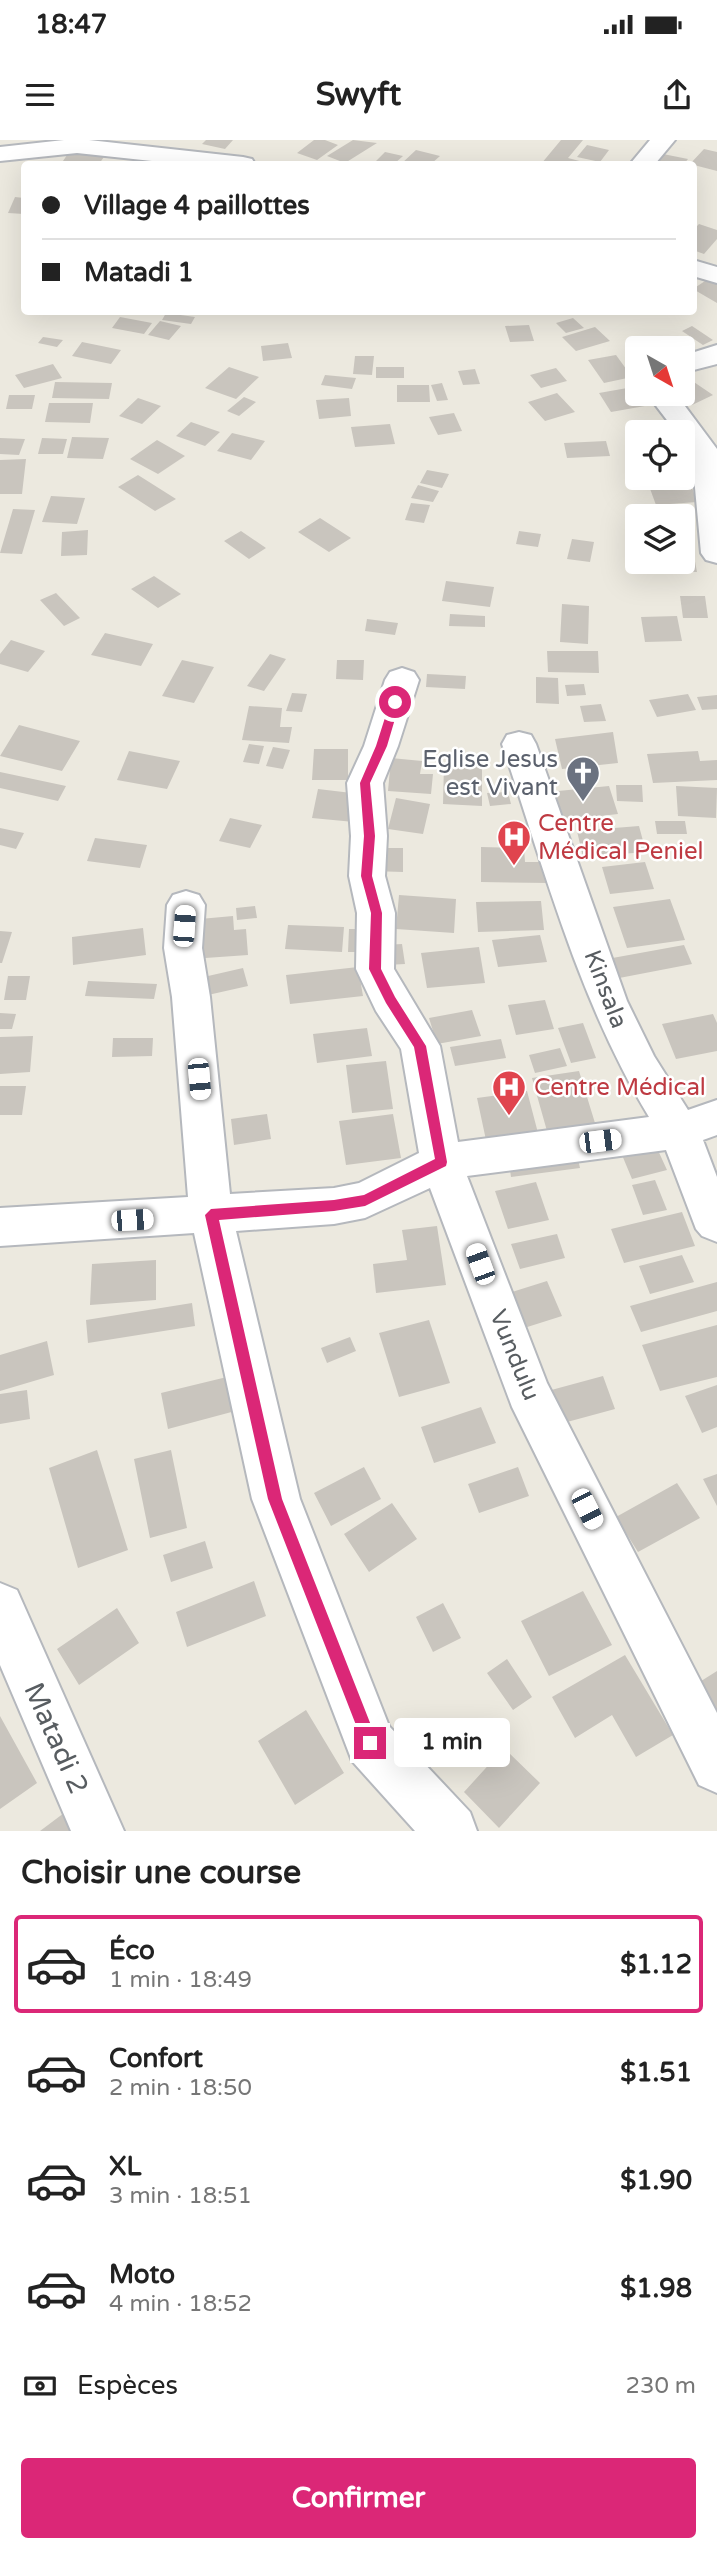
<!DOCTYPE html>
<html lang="fr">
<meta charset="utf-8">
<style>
body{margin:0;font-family:"Varela Round",sans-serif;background:#f2f2f2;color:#222;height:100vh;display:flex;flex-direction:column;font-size:26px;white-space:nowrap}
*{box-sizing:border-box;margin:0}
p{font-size:23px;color:#767676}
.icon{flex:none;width:38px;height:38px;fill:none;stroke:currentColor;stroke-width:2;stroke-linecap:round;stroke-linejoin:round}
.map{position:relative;height:1691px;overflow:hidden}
.sheet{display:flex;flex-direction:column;background:#fff;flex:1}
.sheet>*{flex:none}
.top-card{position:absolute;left:21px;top:21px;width:676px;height:154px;border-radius:7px;box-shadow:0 7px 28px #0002;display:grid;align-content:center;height:154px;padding:0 21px;background:#fff}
.needle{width:46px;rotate:141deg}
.buttons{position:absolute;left:625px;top:196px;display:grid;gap:14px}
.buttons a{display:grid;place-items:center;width:70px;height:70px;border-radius:7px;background:#fff;box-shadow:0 7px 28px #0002;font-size:35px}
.end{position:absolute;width:32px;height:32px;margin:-16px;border:9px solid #db2777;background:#fff;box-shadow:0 0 0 4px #fff}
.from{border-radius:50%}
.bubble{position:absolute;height:49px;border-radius:7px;background:#fff;box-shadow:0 7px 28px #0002;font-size:23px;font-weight:700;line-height:49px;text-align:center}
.car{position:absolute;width:21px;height:42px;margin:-21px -10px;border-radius:9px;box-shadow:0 0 5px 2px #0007;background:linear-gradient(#fff 24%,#345 0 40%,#fff 0 76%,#345 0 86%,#fff 0)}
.top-card b{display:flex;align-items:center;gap:24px;height:66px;font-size:26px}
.top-card b+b{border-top:2px solid #e0e0e0}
.top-card i{width:18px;height:18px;background:#222}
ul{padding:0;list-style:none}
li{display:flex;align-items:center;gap:21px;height:98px;margin:0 14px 10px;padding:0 7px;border:4px solid transparent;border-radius:7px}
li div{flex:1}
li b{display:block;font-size:26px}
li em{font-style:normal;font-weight:700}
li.selected{border-color:#db2777}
li>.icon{width:63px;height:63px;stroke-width:1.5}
h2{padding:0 21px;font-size:32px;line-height:84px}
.pay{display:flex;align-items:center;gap:18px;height:77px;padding:0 21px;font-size:26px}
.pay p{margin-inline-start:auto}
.cta{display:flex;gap:14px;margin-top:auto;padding:14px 21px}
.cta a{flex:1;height:80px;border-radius:7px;background:#db2777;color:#fff;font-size:28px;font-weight:700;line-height:80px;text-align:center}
.status{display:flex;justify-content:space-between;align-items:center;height:49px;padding:0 35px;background:#fff;direction:ltr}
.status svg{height:19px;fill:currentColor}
header{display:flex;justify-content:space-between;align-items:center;height:91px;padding:0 21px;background:#fff;font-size:32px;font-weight:700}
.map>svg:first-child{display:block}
</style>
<div class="status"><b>18:47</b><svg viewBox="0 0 49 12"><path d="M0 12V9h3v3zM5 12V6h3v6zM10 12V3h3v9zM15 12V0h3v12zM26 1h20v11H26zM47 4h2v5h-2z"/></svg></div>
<header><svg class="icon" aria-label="menu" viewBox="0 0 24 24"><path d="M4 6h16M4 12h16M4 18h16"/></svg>Swyft<svg class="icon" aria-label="share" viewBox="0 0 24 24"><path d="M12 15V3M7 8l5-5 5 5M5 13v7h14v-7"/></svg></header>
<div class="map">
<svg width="717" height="1691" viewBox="0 0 717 1691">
<rect width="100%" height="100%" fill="#ece9df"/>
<!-- building -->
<path fill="#c9c5be" d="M206,0h27l-8,9 -23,-5z
M314,0h11l13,5 -21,15 -20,-7z
M353,0l24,3 -32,20 -18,-7z
M561,0h22l-15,18 23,6h-50z
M587,5l22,5 -9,12 -23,-5z
M71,9l35,5 -7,10h-38z
M704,9l13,3v19l-27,-7z
M416,10l24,6 -9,8h-30z
M385,12l18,4 -9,8h-21z
M658,13l30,6 -4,5h-33z
M15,57l9,1v16l-16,-1z
M699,84l18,6v9l-13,15 -11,-4v-20z
M714,135l3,2v26l-24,-14z
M166,173l29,4 -4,7 -29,-4z
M120,177l32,6 -8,11 -32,-6z
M573,178l11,10 -18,5 -10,-10z
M160,181l21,5 -12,14 -21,-5z
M529,185l5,16 -24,1 -5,-16z
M692,186l21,14 -10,5 -21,-14z
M595,187l15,14 -34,10 -14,-14z
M43,197l20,3 -6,7 -19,-4z
M82,202l39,8 -10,14 -39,-8z
M288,203l4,15 -29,3 -2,-15z
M616,215l16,22 -28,6 -16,-23z
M355,216h19l-2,19 -19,-1z
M53,224l9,14 -38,10 -9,-13z
M229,227l30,10 -23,22 -31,-11z
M376,227h28v11h-28z
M556,228l11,13 -26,7 -11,-13z
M475,229l5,15 -17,1 -5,-14z
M325,235l31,3 -4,11 -31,-4z
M685,236l28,19 -21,10 -17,-11h7z
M55,242l57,1 -3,16 -57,-1z
M442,243l6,17 -11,1 -6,-16z
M397,245h32l1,17h-33z
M633,247l12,19 -34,6 -12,-19z
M557,253l18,19 -30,9 -17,-19z
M9,255h26l-3,14h-26z
M244,257l12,5 -17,14 -12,-5z
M138,258l23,8 -19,18 -23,-8z
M349,258l2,18 -32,3 -3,-19z
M49,263h44l-3,20 -45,-1z
M454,273l8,18 -24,4 -9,-18z
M191,282l29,10 -15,14 -29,-10z
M390,284l5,20 -40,3 -4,-20z
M232,293l33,8 -14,19 -34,-9z
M72,297l37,1 -6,21 -36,-1z
M0,298l25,1 -6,16 -19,-1z
M42,298l25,1 -4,15h-25z
M157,300l28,16 -27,18 -28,-15z
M606,301l4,15 -43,2 -3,-15z
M683,312l8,24 -9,1z
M26,319l-4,35h-22v-34z
M427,330l22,4 -7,14 -22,-5z
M138,335l38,24 -21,12 -37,-24z
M690,342l7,20 -41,3 -7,-19z
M418,345l21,6 -6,11 -22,-4z
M51,356l34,2 -8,26 -35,-2z
M411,363l19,2 -6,18 -19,-3z
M13,369l22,1 -13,44 -22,-1z
M320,378l31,20 -22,14 -31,-20z
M88,390l-1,25 -26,1 1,-24z
M241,391l25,17 -17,11 -25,-18z
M519,391l22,3 -3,13 -22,-3z
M572,399l22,3 -4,20 -23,-3z
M682,406h10l5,26 -24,-1 -1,-9h10z
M638,422h30l1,7 -29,1z
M154,436l27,18 -23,14 -27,-19z
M446,441l48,6 -4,20 -48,-6z
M56,453l24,25 -16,8 -24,-26z
M680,456h25l3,22h-25z
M562,464l27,2 -1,38 -28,-2z
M450,474l35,2v11l-36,-1z
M677,476l5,25 -37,1 -4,-25z
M367,479l31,4 -3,12 -30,-4z
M105,493l48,11 -12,22 -50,-11z
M11,500l34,11 -17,21 -28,-8v-10z
M547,511h51l1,22 -51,-1z
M270,514l16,5 -22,32 -17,-5z
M182,520l32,7 -20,36 -32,-7z
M337,520h27l-1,20 -27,-1z
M427,534l39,2 -1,13 -39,-2z
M536,537l22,1 1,26 -23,-1z
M584,544l2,11 -19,1 -2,-11z
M292,553l15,1 -5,18 -16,-1z
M688,554l8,16 -39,7 -8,-17z
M717,555v14l-15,1 -5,-13z
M601,564l5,17 -22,1 -4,-16z
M249,566l33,2 -2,19h12l-3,16 -47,-3z
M19,585l61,16 -18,30 -62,-15z
M613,592l5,31 -56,6 -7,-30z
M249,604l15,2 -5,18 -16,-2z
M273,607l17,3 -7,19 -17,-3z
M314,609h34v31h-36z
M129,611l51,10 -13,28 -50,-9z
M698,611l2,10 17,-1v20l-64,3 -6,-29z
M391,618l31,3 -2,13h13l-2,20 -43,-3z
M444,624l38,1v41l-39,-2z
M0,632l66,14 -8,15 -58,-13z
M616,645h26l1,17 -26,-1z
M609,646l9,28 -61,7 -9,-29z
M676,646l41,2 -1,30 -38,-2z
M318,649l42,5 -6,28 -42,-4z
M508,652l3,12 -21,2 -3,-13z
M396,658l34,6 -7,30 -35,-5z
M230,678l32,7 -12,23 -31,-7z
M655,681h30l2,13h-30z
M639,686l7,26 -63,5 -6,-26z
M0,688l24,5 -8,16 -16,-4z
M95,698l52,7 -7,23 -53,-7z
M481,707l43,1 1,14h25v21l-69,-1z
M373,708h30v24l-31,-1z
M645,722l9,27 -44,5 -8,-27z
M399,755l57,4 -2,34 -58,-4z
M670,759l15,41 -58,8 -14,-41z
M541,761l3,29 -66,2 -2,-30z
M255,766l2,12 -20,2 -1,-12z
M233,776l1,14 12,-1 2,26 -57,4 -2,-39z
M288,785l56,2 -2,25 -57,-3z
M143,788l3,27 -73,10 -1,-28z
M349,789h20l-1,23h-20z
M0,791l12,1 -10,31h-2z
M540,795l7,27 -49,5 -6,-27z
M402,804l3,20 -19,1 -3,-20z
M684,805l8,19 -78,15 -7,-20z
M479,807l6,36 -58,5 -6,-35z
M358,827l5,29 -73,8 -4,-29z
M243,828l5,18 -49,11 -4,-18z
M8,836h22l-4,24h-22z
M88,841l69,3 -3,15 -69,-3z
M545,860l9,29 -38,6 -8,-30z
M472,870l9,26 -44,8 -8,-26z
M0,873l16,1 -4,15h-12z
M713,874l4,9v28l-41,8 -14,-35z
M583,883l13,35 -25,5 -13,-35z
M367,888l5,28 -55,7 -4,-29z
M33,896l-3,36 -30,2v-37z
M113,898h40l-1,18 -40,1z
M501,899l5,19 -51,8 -5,-19z
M560,908l7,18 -32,7 -6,-18z
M386,921l7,48 -41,4 -6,-48z
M579,931l16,52 -48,8 -15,-53z
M0,946h26l-4,29h-22z
M527,951l11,42 -52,7 -9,-42z
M267,974l4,25 -37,6 -3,-26z
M393,974l8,44 -55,7 -7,-44z
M656,1006l11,24 -35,9 -10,-24z
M577,1015l3,13 -69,9 -2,-14z
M655,1040l12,30 -24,5 -11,-30z
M536,1042l13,38 -41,9 -13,-38z
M682,1072l13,34 -71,17 -13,-34z
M437,1086l9,59 -70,8 -3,-29 34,-4 -5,-30z
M557,1094l8,24 -45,11 -9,-25z
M682,1115l12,27 -44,12 -11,-28z
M156,1120v40l-66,5 2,-41z
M547,1141l15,35 -41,13 -15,-35z
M717,1142v29l-76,21 -11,-26z
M192,1163l3,23 -107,17 -2,-23z
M429,1180l21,63 -51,14 -20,-64z
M717,1185v52l-57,14 -18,-46z
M350,1197l6,14 -29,12 -6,-15z
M47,1201l7,34 -54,16v-36z
M231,1236l8,34 -71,19 -7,-36z
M603,1236l12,33 -59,16 -12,-33z
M717,1245v42l-15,6 -17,-37z
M27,1250l3,29 -30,5v-30z
M481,1267l15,36 -62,20 -13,-36z
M97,1310l31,100 -50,18 -29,-100z
M171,1310l16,78 -37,10 -16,-79z
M364,1327l17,32 -50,27 -17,-33z
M518,1327l11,29 -50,17 -11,-29z
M717,1334v32l-14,-27z
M677,1343l23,35 -62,34 -22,-35z
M392,1363l25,36 -48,33 -25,-38z
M205,1401l8,27 -42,14 -8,-27z
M254,1441l12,35 -79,31 -11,-35z
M583,1451l29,54 -63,31 -28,-55z
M443,1463l18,35 -28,14 -17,-35z
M117,1468l22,35 -60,42 -22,-36z
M625,1515l48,80 -37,22 -24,-42 -37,23 -23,-41z
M507,1519l25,38 -19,13 -26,-37z
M717,1531v57l-27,-40z
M306,1570l38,63 -49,32 -37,-64z
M0,1576l37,67 -37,26z
M504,1608l36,35 -41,45 -35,-36z
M64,1673l10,18h-34z"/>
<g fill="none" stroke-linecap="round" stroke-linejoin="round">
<!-- minor casing -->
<g stroke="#b5b8bd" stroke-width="4">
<path id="minor" d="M64,0h25l154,17 9,2 3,5h-75l-103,-11 -77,8v-14z
M650,0h25l-20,24h-25z
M693,120l24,7v16l-24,-7z
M717,205v19l-35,9v-17z
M647,254h29l41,55v114l-11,-3 -5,-7 -8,-87 -11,-25v-9h-6z
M402,528l12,4 5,8 -21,66 -15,37 4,53 -2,40 10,37 -1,56 46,77 18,96 191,-25c-70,-115 -104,-246 -147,-373l5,-9 12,-3 12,3 5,9 91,257 27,55 34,54 29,-10v35l-14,5 14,37v65l-15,-6 -6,-7 -30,-79 -199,26 80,207 170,330v80l-18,-8 -187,-378 -82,-219 -65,30 -31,6 -98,7 64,268 89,227 81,86 7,19h-62l-63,-70 -100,-262 -58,-266 -194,13v-38l188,-11 -16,-200 -8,-49 3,-43 6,-10 13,-4 13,4 6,10 -3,43 8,49 20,197 104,-6 25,-5 60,-30 -18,-104 -25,-38 -20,-42 1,-56 -8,-37 2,-40 -4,-53 17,-37 21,-66 5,-8z
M0,1443l17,7 107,241h-53l-71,-166z"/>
</g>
<!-- minor -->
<use href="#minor" fill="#fff" fill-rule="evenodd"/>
</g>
<!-- route -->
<path fill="#db2777" d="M395,558l5,4 -13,44 -17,37 5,53 -3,40 10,37 -1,56 14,28 31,49 21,116 -1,4 -81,40 -31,5 -115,9 63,279 96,244 -3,5 -5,2 -5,-2 -2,-5 -95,-244 -63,-284 6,-6 123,-9 30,-5 71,-36 -21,-112 -28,-44 -17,-34 2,-56 -10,-37 3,-40 -4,-53 16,-37 14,-44z"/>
<!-- icons -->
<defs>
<g id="church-pin" transform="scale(1.75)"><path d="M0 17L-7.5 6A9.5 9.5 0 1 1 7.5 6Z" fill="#6b7280" stroke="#fff"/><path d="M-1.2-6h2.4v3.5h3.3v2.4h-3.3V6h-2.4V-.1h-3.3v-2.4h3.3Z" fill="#fff"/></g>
<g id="hospital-pin" transform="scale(1.75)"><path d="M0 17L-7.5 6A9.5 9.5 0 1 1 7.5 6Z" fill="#e0444e" stroke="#fff"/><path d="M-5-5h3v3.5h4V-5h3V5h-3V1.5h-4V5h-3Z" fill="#fff"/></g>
</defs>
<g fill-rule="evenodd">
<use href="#church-pin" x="583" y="633"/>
<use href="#hospital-pin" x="514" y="697"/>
<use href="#hospital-pin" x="509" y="947"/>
</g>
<g text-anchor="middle" stroke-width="5" stroke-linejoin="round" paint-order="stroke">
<!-- worship labels -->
<g font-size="24" fill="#5b616d" stroke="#fff" text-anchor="end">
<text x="558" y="627">Eglise Jesus<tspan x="558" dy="28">est Vivant</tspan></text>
</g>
<!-- health labels -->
<g font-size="24" fill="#be3a42" stroke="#fff" text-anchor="start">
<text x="538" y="691">Centre<tspan x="538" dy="28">Médical Peniel</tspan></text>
<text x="534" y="955">Centre Médical</text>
</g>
<!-- street labels -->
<g font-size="24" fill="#585d61" stroke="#fff">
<text transform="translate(606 849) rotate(69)" y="8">Kinsala</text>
<text transform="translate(515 1215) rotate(68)" y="8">Vundulu</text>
</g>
<!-- near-street labels -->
<g font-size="28" fill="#585d61" stroke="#fff">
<text transform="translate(57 1598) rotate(66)" y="10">Matadi 2</text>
</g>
</g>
</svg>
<div class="buttons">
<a><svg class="needle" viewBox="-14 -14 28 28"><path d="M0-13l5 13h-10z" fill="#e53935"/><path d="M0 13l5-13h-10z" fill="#767676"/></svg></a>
<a><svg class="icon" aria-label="locate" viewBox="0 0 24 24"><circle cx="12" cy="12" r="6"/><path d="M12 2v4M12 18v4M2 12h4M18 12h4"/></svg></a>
<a><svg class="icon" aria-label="layers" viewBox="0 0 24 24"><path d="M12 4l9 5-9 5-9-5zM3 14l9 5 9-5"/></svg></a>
</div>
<i class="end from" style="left:395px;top:562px"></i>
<i class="end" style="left:370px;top:1603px"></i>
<div class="bubble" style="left:394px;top:1578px;width:116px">1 min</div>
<i class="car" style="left:184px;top:786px;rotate:4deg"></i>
<i class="car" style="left:199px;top:939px;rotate:175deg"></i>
<i class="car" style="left:600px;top:1001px;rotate:83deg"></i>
<i class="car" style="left:132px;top:1080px;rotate:87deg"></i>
<i class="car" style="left:480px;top:1124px;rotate:340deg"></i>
<i class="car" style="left:587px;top:1369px;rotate:153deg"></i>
<div class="top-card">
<b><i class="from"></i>Village 4 paillottes</b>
<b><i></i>Matadi 1</b>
</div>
</div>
<section class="sheet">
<h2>Choisir une course</h2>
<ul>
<li class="selected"><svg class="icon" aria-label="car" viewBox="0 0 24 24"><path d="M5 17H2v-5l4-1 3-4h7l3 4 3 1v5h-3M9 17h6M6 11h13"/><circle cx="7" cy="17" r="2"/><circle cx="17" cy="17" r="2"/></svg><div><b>Éco</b><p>1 min · 18:49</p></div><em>$1.12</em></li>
<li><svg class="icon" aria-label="car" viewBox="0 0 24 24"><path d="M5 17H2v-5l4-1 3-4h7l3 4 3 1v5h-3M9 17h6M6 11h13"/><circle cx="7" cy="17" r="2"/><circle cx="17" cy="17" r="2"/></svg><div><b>Confort</b><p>2 min · 18:50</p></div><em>$1.51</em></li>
<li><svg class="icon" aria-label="car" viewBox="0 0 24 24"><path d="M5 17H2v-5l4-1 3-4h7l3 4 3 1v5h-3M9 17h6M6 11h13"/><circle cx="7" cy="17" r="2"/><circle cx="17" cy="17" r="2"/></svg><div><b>XL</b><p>3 min · 18:51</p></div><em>$1.90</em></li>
<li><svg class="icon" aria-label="car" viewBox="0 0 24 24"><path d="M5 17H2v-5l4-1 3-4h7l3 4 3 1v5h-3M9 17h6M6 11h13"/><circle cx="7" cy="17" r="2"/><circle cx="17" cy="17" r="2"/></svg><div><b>Moto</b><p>4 min · 18:52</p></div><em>$1.98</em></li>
</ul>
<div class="pay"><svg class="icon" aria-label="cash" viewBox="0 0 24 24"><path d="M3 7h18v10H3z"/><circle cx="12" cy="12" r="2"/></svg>Espèces<p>230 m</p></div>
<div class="cta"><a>Confirmer</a></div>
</section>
